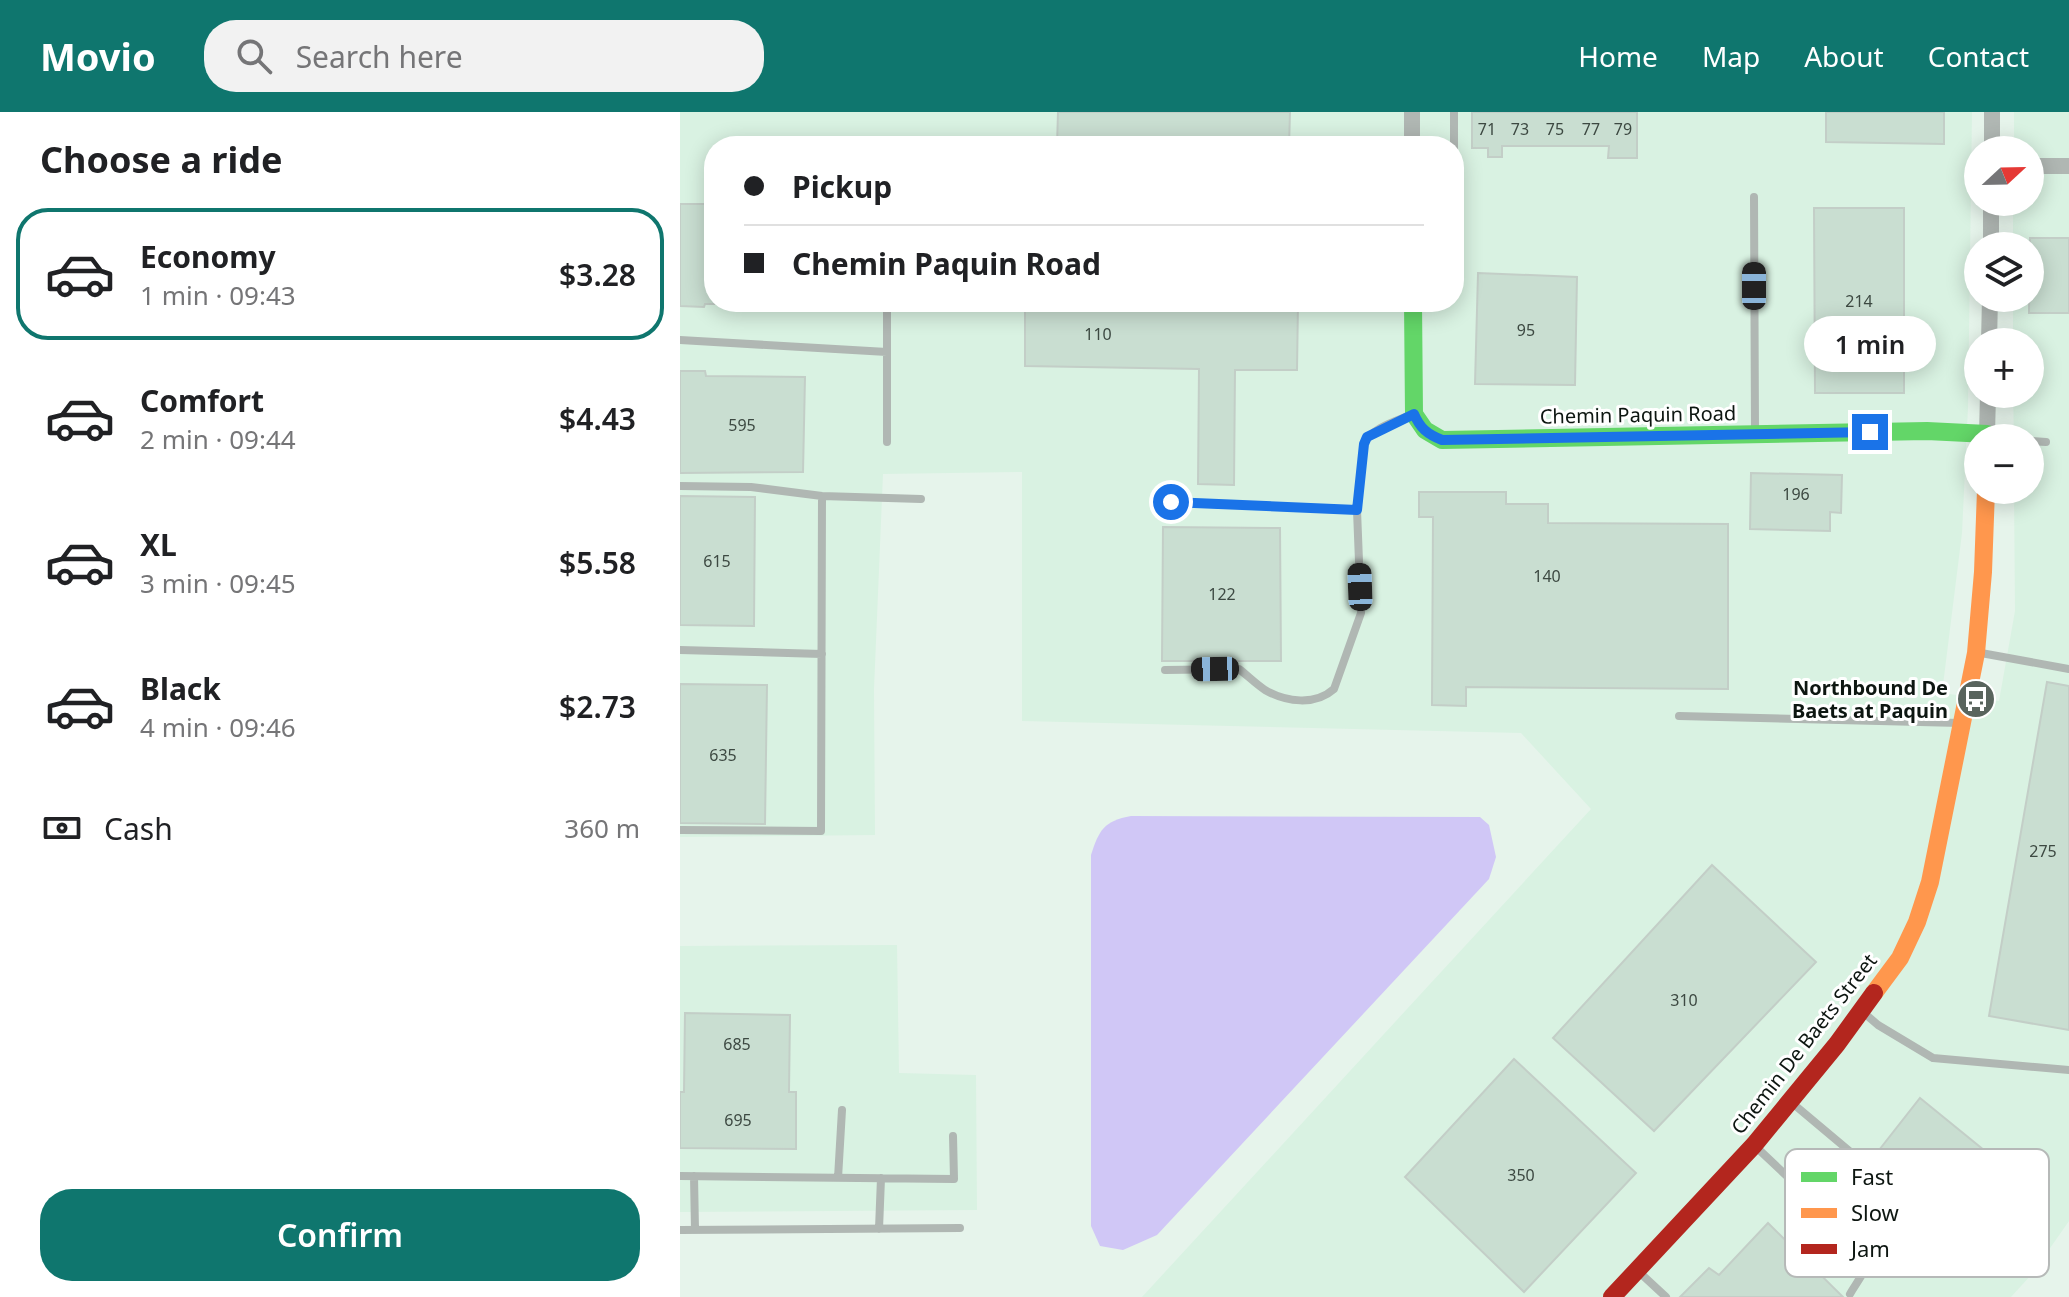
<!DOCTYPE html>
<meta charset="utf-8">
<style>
body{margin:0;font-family:"Noto Sans",sans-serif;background:#f2f2f2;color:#202124;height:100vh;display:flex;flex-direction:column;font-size:30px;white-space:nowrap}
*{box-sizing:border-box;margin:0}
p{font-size:26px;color:#757577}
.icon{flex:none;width:44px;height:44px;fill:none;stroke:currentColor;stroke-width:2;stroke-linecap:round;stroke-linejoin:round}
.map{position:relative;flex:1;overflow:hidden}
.sheet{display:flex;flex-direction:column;background:#fff;width:680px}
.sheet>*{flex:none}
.banner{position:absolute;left:24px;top:24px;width:760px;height:176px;border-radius:32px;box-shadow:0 4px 20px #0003;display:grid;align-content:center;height:176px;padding:0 40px;background:#fff}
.needle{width:52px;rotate:68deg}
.tools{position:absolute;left:1284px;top:24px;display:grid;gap:16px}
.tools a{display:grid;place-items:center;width:80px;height:80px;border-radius:50%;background:#fff;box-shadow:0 4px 20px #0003;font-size:40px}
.end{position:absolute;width:36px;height:36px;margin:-18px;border:10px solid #1a73e8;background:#fff;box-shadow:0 0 0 4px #fff}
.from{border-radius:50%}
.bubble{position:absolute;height:56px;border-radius:28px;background:#fff;box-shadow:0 4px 20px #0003;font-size:26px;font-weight:600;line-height:56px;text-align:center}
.car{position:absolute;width:24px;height:48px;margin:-24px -12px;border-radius:10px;box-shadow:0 0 6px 2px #0007;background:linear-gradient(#222 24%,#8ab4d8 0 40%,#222 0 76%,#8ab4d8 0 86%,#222 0)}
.banner b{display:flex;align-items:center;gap:28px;height:76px;font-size:30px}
.banner b+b{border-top:2px solid #e0e0e0}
.banner i{width:20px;height:20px;background:#202124}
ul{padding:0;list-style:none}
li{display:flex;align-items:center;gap:24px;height:132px;margin:0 16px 12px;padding:0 24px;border:4px solid transparent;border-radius:32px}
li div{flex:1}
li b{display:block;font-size:30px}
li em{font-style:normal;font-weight:600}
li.on{border-color:#0f766e}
li>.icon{width:72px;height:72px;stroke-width:1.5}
h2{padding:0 40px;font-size:36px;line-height:96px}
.pay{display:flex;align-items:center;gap:20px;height:88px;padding:0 40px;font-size:30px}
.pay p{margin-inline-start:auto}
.button{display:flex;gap:16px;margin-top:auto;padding:16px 40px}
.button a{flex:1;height:92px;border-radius:32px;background:#0f766e;color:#fff;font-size:32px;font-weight:600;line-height:92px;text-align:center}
header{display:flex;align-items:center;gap:48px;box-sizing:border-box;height:112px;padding:0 40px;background:#0f766e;color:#fff}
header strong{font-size:38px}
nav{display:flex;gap:44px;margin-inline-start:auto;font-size:28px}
.search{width:560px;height:72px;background:#f2f2f2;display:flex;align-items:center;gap:20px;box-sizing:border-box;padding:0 28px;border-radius:32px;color:#757577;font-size:30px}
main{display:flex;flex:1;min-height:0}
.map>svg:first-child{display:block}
</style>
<header>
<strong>Movio</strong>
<div class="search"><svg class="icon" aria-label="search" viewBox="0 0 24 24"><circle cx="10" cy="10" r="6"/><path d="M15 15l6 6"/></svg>Search here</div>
<nav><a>Home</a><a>Map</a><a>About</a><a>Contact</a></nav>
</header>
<main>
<section class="sheet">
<h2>Choose a ride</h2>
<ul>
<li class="on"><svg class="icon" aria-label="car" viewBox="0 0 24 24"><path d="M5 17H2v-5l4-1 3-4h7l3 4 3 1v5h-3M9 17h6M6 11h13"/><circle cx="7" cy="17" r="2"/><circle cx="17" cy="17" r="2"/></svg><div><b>Economy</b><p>1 min · 09:43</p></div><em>$3.28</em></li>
<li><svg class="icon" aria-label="car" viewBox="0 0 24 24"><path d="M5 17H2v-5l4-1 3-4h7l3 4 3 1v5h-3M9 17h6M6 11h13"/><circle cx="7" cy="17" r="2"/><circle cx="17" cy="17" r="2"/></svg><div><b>Comfort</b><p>2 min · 09:44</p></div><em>$4.43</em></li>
<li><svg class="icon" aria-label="car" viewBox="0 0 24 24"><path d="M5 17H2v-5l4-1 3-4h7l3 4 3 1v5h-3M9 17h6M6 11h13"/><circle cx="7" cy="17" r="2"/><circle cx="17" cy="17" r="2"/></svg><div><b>XL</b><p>3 min · 09:45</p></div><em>$5.58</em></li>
<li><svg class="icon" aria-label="car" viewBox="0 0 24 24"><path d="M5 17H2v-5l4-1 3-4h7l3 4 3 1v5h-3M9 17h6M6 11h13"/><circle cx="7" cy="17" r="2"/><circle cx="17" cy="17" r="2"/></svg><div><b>Black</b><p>4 min · 09:46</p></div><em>$2.73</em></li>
</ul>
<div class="pay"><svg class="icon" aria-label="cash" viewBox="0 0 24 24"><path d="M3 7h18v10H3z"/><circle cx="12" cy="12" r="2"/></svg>Cash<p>360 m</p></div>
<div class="button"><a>Confirm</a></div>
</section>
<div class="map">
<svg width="1389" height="1185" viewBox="0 0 1389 1185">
<rect width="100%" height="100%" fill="#e6f4eb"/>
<!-- built -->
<path fill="#d9f2e2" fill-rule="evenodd" d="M0,0h1292l-4,296 -6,125 -20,160 57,8 16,-90 -1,-121h16v-52h-16l-1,-44h17v-52h-17v-44h17v-52h-17v-44h17v-52h-16v-38h55v1109l-37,53 -21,23h-869l449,-488 -70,-76 -499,-12v-249l-139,2 -9,215 1,146 -195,2zM34,34h740v156h-740z
M217,833l2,128 77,2 1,135 -297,2v-266z"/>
<!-- water -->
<path fill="#d0c7f6" d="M451,704l349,1 9,8 7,32 -7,22 -332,356 -34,15 -23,-4 -9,-20v-371c8,-25 13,-34 40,-39z"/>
<!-- building -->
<path fill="#c9ded1" stroke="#c3cec7" stroke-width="2" d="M378,0h232l-1,34h-232z
M792,0h165v46h-29l1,-12h-107v11h-14v-9h-16z
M1146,0h118v32l-118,-2z
M0,92h34v100h-9l-1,3 -24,-1z
M1134,96h90v185h-89z
M1350,126h39v75h-40z
M798,161l99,4 -2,108 -100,-1z
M345,190h273l-1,68h-62l-1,115 -36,-1 1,-115 -174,-3z
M0,259h25l1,5 99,1 -2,95 -123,1z
M1071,361l91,2 -1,38 -11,-1v19l-80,-2z
M739,380h87v12h42v19l180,1v165l-262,-2v19l-34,-1 1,-188h-14z
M0,384l75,1 -1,129 -74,-1z
M483,415l117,1 1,133h-119z
M1367,570l22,4v344l-80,-14z
M0,572l87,1 -2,139 -85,-1z
M1032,753l104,97 -162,169 -101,-93z
M5,901l105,2 -1,77h7v57l-116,-1v-56h4z
M834,947l122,114 -112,119 -119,-115z
M1240,986l65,53 -48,61 -65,-53z
M1088,1111l75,74h-163l29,-29 10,7z"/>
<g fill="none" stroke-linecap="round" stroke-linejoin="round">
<!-- lane -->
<path stroke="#b0b7b3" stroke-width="8" d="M774,48v-48
M1074,85l1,233
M0,228l207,12
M1350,329l16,1
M207,330v-140
M0,374l71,1 71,9 99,3
M491,390l186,8
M0,538l142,4
M1301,541l88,16
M485,558l74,-1c9,7 17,15 26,21 21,12 50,16 69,-1l27,-76 -4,-103 7,-66c8,-17 33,-23 49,-30
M999,604l281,7
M0,718l141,1 1,-335
M1184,901l14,12 55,33 136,12
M1111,990l137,115
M1075,1034l101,95c17,25 7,31 -6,53
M0,1064l274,3 -1,-43
M14,1064l1,54
M158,1066l4,-68
M199,1117l2,-51
M0,1118l280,-2
M958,1159l28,26"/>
<!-- street -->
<path stroke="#b0b7b3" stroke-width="16" d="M732,0v34
M1312,38v-38
M1350,54h39
M1311,134v-44
M1309,230l1,-44
M1307,322l1,-40"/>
<!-- fast -->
<path stroke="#63d668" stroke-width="18" d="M733,190l1,112 11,16 17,10 485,-9 60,3v4"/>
<!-- slow -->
<path stroke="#ff974d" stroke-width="18" d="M1194,881l26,-35 17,-36 13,-40 46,-229 7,-81 3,-82"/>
<!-- jam -->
<path stroke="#b3261e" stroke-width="18" d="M932,1185l142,-152 83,-101 37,-51"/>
</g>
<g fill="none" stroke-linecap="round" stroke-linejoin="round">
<!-- route -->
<path stroke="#1a73e8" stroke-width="10" d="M491,390l186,8 7,-66 3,-7 47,-23c6,14 13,20 28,26l428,-8"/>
</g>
<!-- icons -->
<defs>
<g id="bus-disc" transform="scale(2)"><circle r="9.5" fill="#59645d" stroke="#fff"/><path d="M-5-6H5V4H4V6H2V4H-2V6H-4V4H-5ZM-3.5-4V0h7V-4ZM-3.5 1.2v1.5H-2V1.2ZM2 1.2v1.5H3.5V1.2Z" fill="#fff"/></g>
</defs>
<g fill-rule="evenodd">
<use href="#bus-disc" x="1296" y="587"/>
</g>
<g text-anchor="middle" stroke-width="6" stroke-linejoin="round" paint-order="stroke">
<!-- number labels -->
<g font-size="16" fill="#3d4942">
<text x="807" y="23">71</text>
<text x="840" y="23">73</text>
<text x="875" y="23">75</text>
<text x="911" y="23">77</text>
<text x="943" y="23">79</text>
<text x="1179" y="195">214</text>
<text x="846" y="224">95</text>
<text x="418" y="228">110</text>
<text x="62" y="319">595</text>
<text x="1116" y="388">196</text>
<text x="37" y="455">615</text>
<text x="867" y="470">140</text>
<text x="542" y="488">122</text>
<text x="43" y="649">635</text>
<text x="1363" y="745">275</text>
<text x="1004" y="894">310</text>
<text x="57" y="938">685</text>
<text x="58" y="1014">695</text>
<text x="841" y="1069">350</text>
</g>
<!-- street labels -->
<g font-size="20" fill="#0d1611" stroke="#fff">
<text transform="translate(958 303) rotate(-1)" y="7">Chemin Paquin Road</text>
<text transform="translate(1124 932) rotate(-52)" y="7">Chemin De Baets Street</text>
</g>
<!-- poi labels -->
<g font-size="20" font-weight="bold" fill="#0d1611" stroke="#fff" text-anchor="end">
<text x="1268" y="583">Northbound De<tspan x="1268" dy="23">Baets at Paquin</tspan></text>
</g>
</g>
<!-- legend -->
<rect x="1105" y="1037" width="264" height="128" rx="12" fill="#fff" stroke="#b6b9b8" stroke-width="2"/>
<rect x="1121" y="1060" width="36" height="10" fill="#63d668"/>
<rect x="1121" y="1096" width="36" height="10" fill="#ff974d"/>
<rect x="1121" y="1132" width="36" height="10" fill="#b3261e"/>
<g font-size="22" fill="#0d1611">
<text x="1171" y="1073">Fast</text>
<text x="1171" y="1109">Slow</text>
<text x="1171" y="1145">Jam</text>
</g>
</svg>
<div class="tools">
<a><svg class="needle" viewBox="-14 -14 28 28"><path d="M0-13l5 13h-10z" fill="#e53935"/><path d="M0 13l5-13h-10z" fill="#757577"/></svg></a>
<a><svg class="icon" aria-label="layers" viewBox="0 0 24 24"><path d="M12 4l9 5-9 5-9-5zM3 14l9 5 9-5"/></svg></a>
<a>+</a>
<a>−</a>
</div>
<i class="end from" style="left:491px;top:390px"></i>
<i class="end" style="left:1190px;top:320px"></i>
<div class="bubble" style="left:1124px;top:204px;width:132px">1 min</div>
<i class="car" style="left:1074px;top:174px;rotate:0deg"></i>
<i class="car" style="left:680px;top:475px;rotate:358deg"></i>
<i class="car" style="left:535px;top:557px;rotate:269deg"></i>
<div class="banner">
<b><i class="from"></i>Pickup</b>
<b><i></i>Chemin Paquin Road</b>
</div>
</div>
</main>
